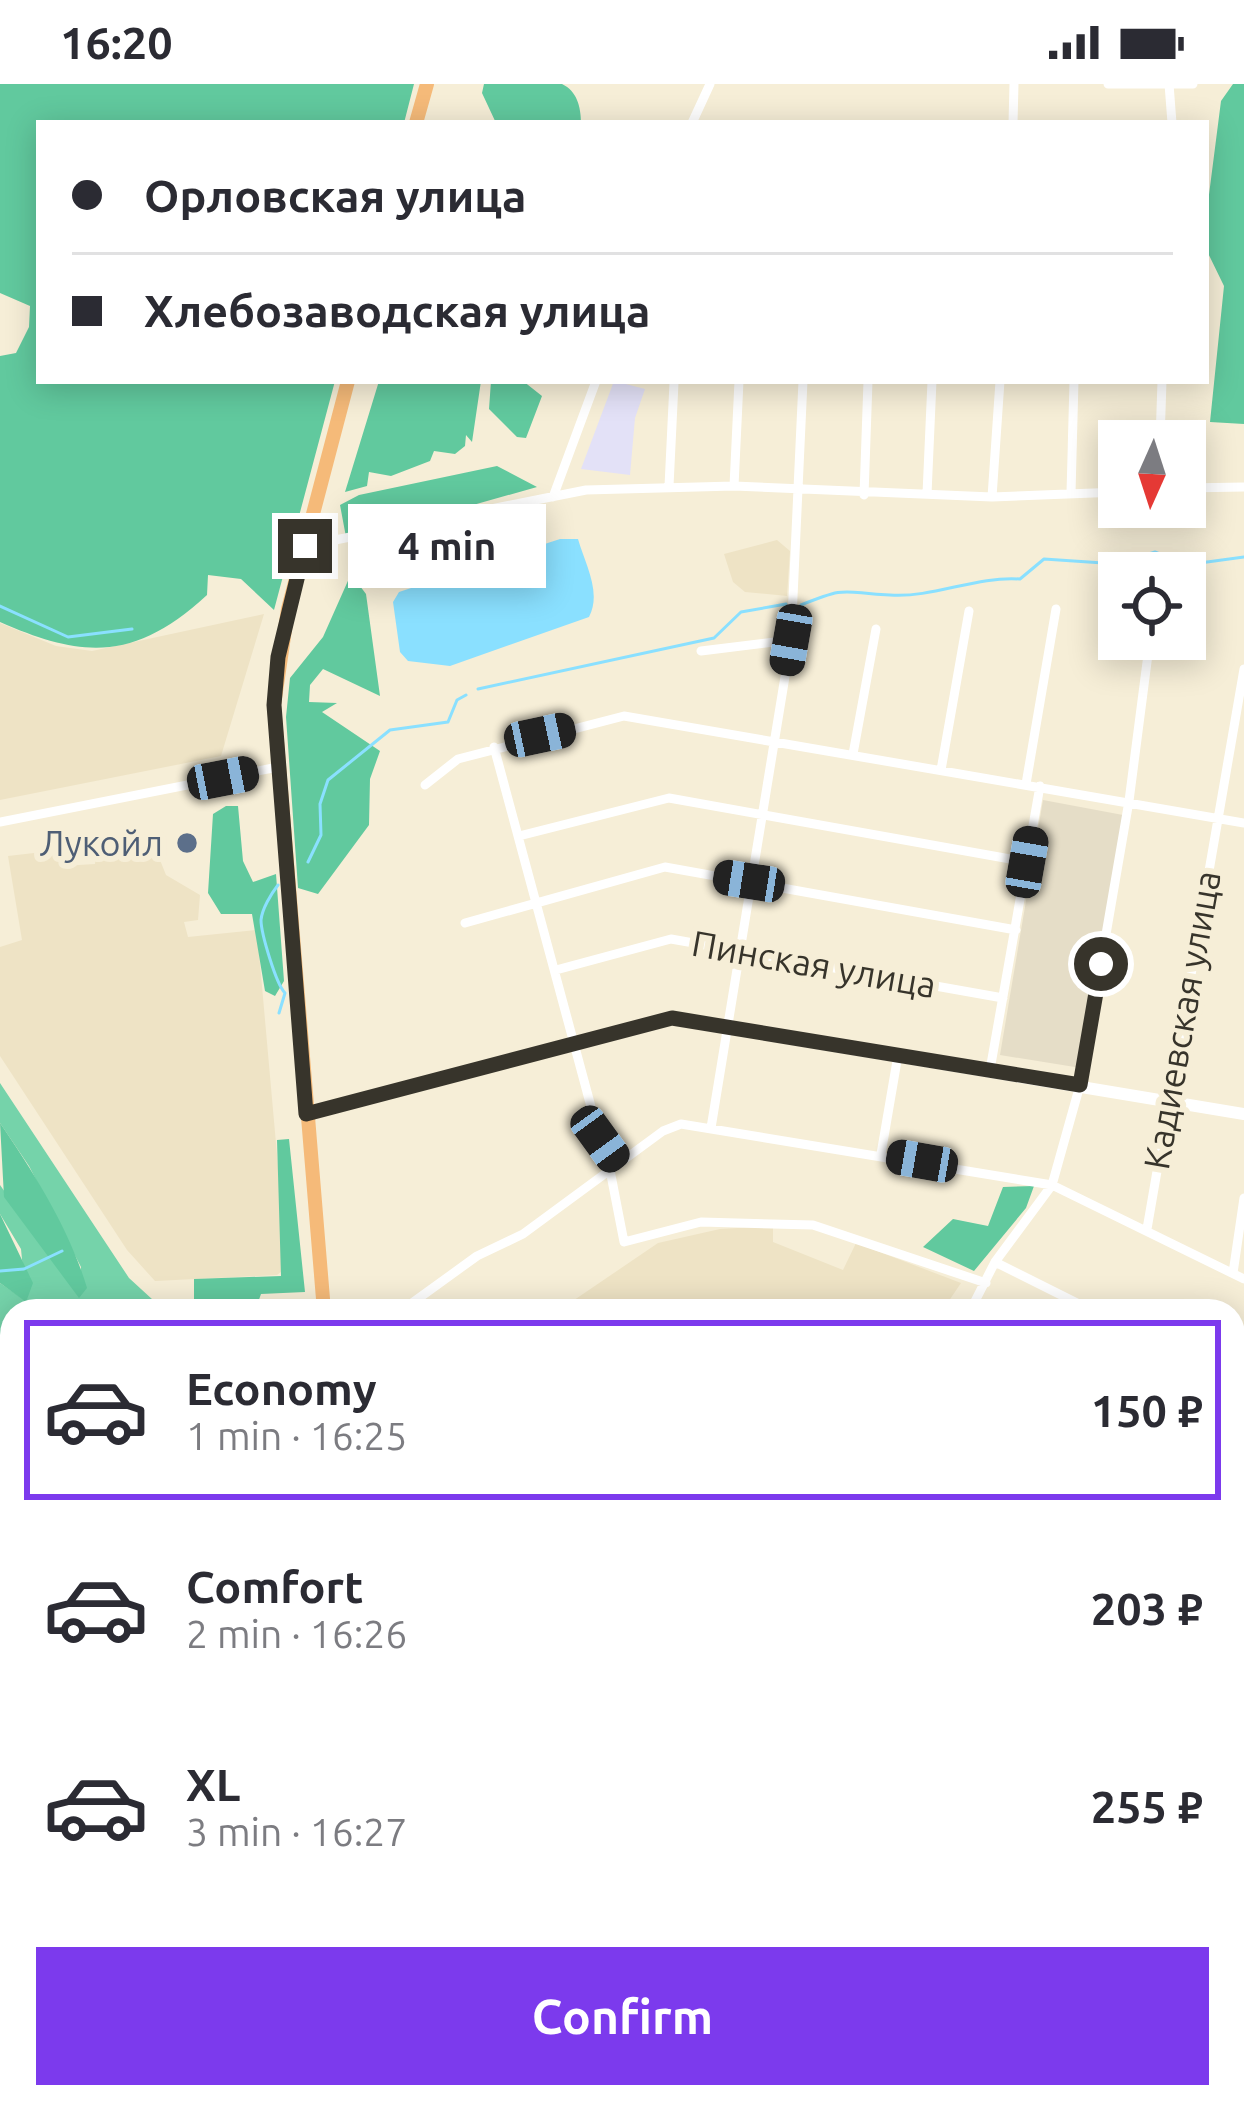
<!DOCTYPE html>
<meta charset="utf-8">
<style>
body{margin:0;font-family:Ubuntu,sans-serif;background:#f7f7f7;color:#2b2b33;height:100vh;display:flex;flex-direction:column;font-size:45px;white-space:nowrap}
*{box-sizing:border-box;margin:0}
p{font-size:39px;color:#7c7c81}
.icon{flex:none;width:66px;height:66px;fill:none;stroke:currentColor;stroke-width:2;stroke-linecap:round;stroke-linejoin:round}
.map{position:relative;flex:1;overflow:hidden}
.sheet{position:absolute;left:0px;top:1215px;width:1245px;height:810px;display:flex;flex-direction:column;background:#fff;border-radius:36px 36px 0 0;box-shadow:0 6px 30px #0003}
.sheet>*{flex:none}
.banner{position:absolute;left:36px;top:36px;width:1173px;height:264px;border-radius:0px;box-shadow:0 6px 30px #0003;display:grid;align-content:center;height:264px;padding:0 36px;background:#fff}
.needle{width:78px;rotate:183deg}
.fabs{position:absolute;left:1098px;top:336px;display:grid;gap:24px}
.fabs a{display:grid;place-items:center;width:108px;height:108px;border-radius:0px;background:#fff;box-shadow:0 6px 30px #0003;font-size:60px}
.end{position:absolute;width:54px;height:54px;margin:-27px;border:15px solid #37342b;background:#fff;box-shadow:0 0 0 6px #fff}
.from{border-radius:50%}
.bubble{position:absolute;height:84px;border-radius:0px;background:#fff;box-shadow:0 6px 30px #0003;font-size:39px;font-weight:700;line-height:84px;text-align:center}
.car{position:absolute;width:36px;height:72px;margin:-36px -18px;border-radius:15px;box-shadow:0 0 9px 3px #0007;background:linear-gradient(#222 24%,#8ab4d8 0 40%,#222 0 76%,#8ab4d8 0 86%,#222 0)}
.banner b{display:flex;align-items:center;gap:42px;height:114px;font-size:45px}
.banner b+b{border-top:3px solid #e1e1e2}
.banner i{width:30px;height:30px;background:#2b2b33}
ul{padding:21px 0 0;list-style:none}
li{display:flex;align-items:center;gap:36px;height:180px;margin:0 24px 18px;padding:0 12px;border:6px solid transparent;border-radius:0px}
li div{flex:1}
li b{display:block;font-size:45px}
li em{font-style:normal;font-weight:700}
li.active{border-color:#7c3aed}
li>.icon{width:108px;height:108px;stroke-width:1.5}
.primary-button{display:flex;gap:24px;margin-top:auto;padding:24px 36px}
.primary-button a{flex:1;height:138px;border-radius:0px;background:#7c3aed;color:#fff;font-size:48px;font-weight:700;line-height:138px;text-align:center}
.status{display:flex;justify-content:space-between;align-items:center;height:84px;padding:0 60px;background:#fff;direction:ltr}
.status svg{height:33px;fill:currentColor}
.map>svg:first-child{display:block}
</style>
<div class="status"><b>16:20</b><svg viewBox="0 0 49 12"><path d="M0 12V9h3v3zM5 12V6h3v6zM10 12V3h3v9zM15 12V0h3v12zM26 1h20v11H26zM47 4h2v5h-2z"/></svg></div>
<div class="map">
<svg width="1244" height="2025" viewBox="0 0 1244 2025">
<rect width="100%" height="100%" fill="#f6eed7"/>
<!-- commercial -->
<path fill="#e3e1f7" d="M614,297l31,8 -10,29 -5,57 -49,-6z"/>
<!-- built -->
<path fill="#eee3c5" d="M777,456l13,11 -3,45 -42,-4 -12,-10 -9,-28z
M264,530l-43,142 -221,44v-177l56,23 36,5z
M152,756l14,35 34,20 -2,25 -14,2 4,15 69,-7 30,337 -10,8 -122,6 -28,-31 -127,-194v-109l22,-7 -14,-84 52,-6 2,16 33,-2 1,-10z
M773,1142v16l70,28 13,-27 105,40 -19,28h-384l100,-68 62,-14z
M12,1929v84h562l-19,12h-539l-16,-24v-56z
M901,2013h124l8,12h-150z"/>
<!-- education -->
<path fill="#e5ddc7" d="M1043,716l80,15 -42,253 -81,-13z
M1244,1880v136h-51l40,-3v-132z"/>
<!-- green -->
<path fill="#75d3aa" d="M0,999l129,195 36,33h-153v109l-12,-51v-86l26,18 -5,-52 -21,-35v-29l79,112 2,-30 -52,-101 -29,-43z"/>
<!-- forest -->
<path fill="#61c99e" d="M0,0h414l-10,39h-365v258h296l-61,229 -33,-31 -33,-4 -1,20c-72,66 -123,64 -207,27v-266l16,-3 13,-26 1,-21 -30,-13z
M484,0h78c15,7 19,23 19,39h-85l-14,-30z
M1233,0h11v340l-34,-2 14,-136 -18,-37v-31l15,-117z
M379,297h102l-9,61 -6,-7 -1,11 -10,8 -21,-3 -4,10 -39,15 -22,-4 -2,14 -22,6z
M491,297h32l19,15 -16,42 -9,-1 -28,-28z
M497,382l40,21 -64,18c-7,-2 -110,25 -127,32l-6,-32 19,-10z
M351,490l15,20 14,102 -57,-27 -13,16 -1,17 28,1 -15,9 58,39 -10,28 -1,46 -51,69 -20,-6 -12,-171 4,-39 33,-41z
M226,722h12l5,55 10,21 23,-8 8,107 -9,15 -10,-5 -13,-77h-31l-13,-21 5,-79z
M0,1039c34,50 70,107 87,165l-8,10 -75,-101z
M289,1055l16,153 -44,2 -6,17h-61v-32l87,-3 -4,-136z
M1034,1102l-8,22 -52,63 -51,-24 30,-28 35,7 15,-39z
M0,1130l33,69 -7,19 -26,-19z"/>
<!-- water -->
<path fill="#8ae0ff" d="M560,455h18c7,25 24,53 11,78l-139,49 -42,-5 -8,-9 -7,-50 6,-10z"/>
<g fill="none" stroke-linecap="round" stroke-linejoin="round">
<!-- stream -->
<path stroke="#8ae0ff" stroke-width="3" d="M801,521c50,-20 40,-12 89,-10 44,3 85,-19 130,-16l24,-20 74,5 37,-12 30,13 59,-8
M0,522l68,31 64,-8
M478,605l236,-51 27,-26 45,-8
M308,778l13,-27 -1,-31 8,-24 62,-50 58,-8 9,-22 9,-5
M278,801c-7,9 -16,24 -17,35 0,13 15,64 24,73l-6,20
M0,1187l24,-2 38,-18"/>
<!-- street -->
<path stroke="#fff" stroke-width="9" d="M1108,0h85
M1169,0l3,39
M692,39l18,-39
M1013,39l1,-39
M1160,357l2,-60
M669,402l5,-103
M734,402l5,-105
M1185,404l59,-1
M1071,409l3,-112
M927,410l5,-113
M864,411l4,-114
M553,413l43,-116
M992,413l8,-116
M305,462l281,-56 148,-4 258,11 127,-5
M791,556l12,-259
M701,567l90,-11 -80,488
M494,663l106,393 17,23
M853,670l23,-125
M941,686l28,-159
M1026,700l30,-175
M425,701l33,-26 166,-43 620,107
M0,738l278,-55
M519,752l150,-38 358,64
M465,839l200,-56 351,63
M556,886l115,-31 332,59
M990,986l50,-284
M881,1070l17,-99
M610,1086l14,72 77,-20 112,3 173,58
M1147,1145l97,-560
M995,1178l98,49
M1233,1189l11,-75
M401,1227l76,-55 46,-22 140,-103 18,-7 371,61 192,94
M970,1227l25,-49 57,-77 28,-100 49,-284 21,-162
M1233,1319l11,8
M1176,2013l8,12
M0,2020l3,5"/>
<!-- secondary -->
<path stroke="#fff" stroke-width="12" d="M306,1030l366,-95 572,95
M0,1568l12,-3
M1233,1786l11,-3
M858,2025l18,-12"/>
<!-- primary -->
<path stroke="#f5ba79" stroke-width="14" d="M416,39l11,-39
M324,1227l-50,-606 14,-96 60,-228
M771,2013l7,12"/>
</g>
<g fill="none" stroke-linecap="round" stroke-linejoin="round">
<!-- route -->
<path stroke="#37342b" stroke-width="15" d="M305,462l-27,111 -4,48 32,409 366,-96 408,67 21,-121"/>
</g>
<!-- markers -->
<circle fill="#5c6f8a" stroke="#f6eed7" stroke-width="4.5" cx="187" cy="759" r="12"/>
<g text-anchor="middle" stroke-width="12" stroke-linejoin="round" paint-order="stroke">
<!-- service labels -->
<g font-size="36" fill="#4e5e75" stroke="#f6eed7" text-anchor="end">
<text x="163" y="772">Лукойл</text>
</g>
<!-- street labels -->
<g font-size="36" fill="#37342b" stroke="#f6eed7">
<text transform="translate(814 880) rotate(10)" y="13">Пинская улица</text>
<text transform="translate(1182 936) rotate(-80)" y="13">Кадиевская улица</text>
</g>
</g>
</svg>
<div class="fabs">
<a><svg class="needle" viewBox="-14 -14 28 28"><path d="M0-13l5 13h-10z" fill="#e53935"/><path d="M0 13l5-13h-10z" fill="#7c7c81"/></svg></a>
<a><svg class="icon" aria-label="locate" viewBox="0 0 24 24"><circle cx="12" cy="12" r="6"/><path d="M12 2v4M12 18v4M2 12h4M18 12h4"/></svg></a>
</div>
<i class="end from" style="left:1101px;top:880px"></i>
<i class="end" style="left:305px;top:462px"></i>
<div class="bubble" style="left:348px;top:420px;width:198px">4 min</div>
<i class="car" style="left:791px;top:556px;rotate:190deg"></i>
<i class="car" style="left:540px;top:651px;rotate:78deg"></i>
<i class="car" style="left:223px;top:694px;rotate:79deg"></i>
<i class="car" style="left:1027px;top:778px;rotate:10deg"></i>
<i class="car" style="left:749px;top:797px;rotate:279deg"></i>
<i class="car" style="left:600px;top:1055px;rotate:144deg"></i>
<i class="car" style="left:922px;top:1077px;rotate:280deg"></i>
<div class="banner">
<b><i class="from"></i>Орловская улица</b>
<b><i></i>Хлебозаводская улица</b>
</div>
<section class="sheet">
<ul>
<li class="active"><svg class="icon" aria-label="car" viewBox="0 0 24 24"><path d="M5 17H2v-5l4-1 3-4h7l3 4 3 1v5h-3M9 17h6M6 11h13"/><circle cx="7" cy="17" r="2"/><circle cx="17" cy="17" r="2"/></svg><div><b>Economy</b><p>1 min · 16:25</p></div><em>150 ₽</em></li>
<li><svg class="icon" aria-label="car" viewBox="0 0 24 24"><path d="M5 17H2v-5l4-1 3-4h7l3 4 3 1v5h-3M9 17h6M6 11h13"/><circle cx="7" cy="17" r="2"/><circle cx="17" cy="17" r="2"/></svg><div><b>Comfort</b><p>2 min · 16:26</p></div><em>203 ₽</em></li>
<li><svg class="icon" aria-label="car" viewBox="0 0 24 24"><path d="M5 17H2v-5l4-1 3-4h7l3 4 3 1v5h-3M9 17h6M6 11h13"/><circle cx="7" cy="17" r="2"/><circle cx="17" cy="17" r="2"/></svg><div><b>XL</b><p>3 min · 16:27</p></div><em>255 ₽</em></li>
</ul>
<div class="primary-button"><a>Confirm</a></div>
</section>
</div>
